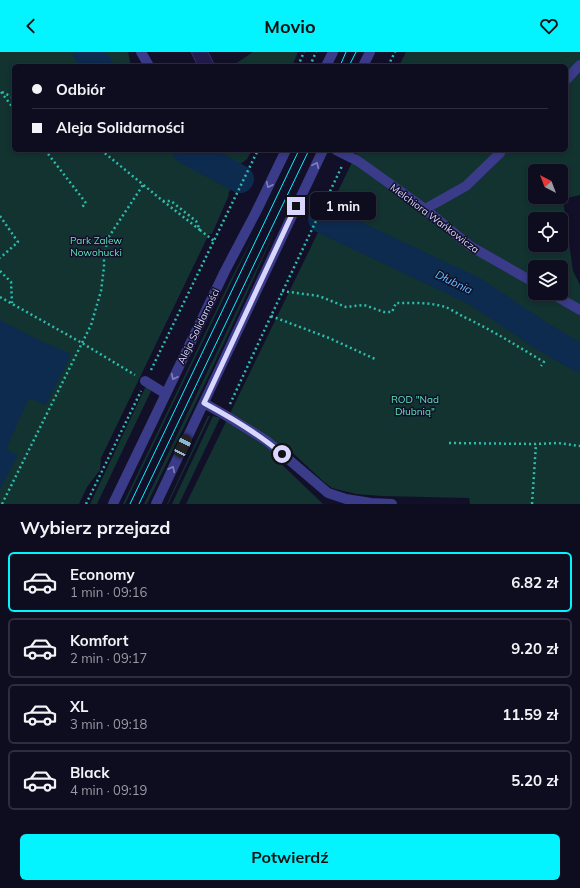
<!DOCTYPE html>
<html lang="pl">
<meta charset="utf-8">
<style>
body{margin:0;font-family:Mulish,sans-serif;background:#171528;color:#f1f3f6;height:100vh;display:flex;flex-direction:column;font-size:15px;white-space:nowrap}
*{box-sizing:border-box;margin:0}
p{font-size:13px;color:#9b9ba4}
.icon{flex:none;width:22px;height:22px;fill:none;stroke:currentColor;stroke-width:2;stroke-linecap:round;stroke-linejoin:round}
.map{position:relative;height:452px;overflow:hidden}
.drawer{display:flex;flex-direction:column;background:#0e0c1f;flex:1}
.drawer>*{flex:none}
.banner{position:absolute;left:12px;top:12px;width:556px;height:88px;border-radius:6px;box-shadow:0 2px 6px #0003,0 0 0 1px #2e2c3d;display:grid;align-content:center;height:88px;padding:0 20px;background:#0e0c1f}
.needle{width:26px;rotate:318deg}
.fabs{position:absolute;left:528px;top:112px;display:grid;gap:8px}
.fabs a{display:grid;place-items:center;width:40px;height:40px;border-radius:6px;background:#0e0c1f;box-shadow:0 2px 6px #0003,0 0 0 1px #2e2c3d;font-size:20px}
.end{position:absolute;width:18px;height:18px;margin:-9px;border:5px solid #dad7ff;background:#111;box-shadow:0 0 0 2px #111}
.from{border-radius:50%}
.bubble{position:absolute;height:28px;border-radius:6px;background:#0e0c1f;box-shadow:0 2px 6px #0003,0 0 0 1px #2e2c3d;font-size:13px;font-weight:700;line-height:28px;text-align:center}
.car{position:absolute;width:12px;height:24px;margin:-12px -6px;border-radius:5px;box-shadow:0 0 3px 1px #0007;background:linear-gradient(#222 24%,#8ab4d8 0 40%,#222 0 76%,#8ab4d8 0 86%,#222 0)}
.banner b{display:flex;align-items:center;gap:14px;height:38px;font-size:15px}
.banner b+b{border-top:1px solid #2e2c3d}
.banner i{width:10px;height:10px;background:#f1f3f6}
ul{padding:0;list-style:none}
li{display:flex;align-items:center;gap:12px;height:60px;margin:0 8px 6px;padding:0 12px;border:2px solid #2e2c3d;border-radius:6px}
li div{flex:1}
li b{display:block;font-size:15px}
li em{font-style:normal;font-weight:700}
li.on{border-color:#03f4ff}
li>.icon{width:36px;height:36px;stroke-width:1.5}
h2{padding:0 20px;font-size:18px;line-height:48px}
.primary-button{display:flex;gap:8px;margin-top:auto;padding:8px 20px}
.primary-button a{flex:1;height:46px;border-radius:6px;background:#03f4ff;color:#111;font-size:16px;font-weight:700;line-height:46px;text-align:center}
header{display:flex;justify-content:space-between;align-items:center;height:52px;padding:0 20px;background:#03f4ff;color:#111;font-size:18px;font-weight:700}
.map>svg:first-child{display:block}
</style>
<header><svg class="icon" aria-label="back" viewBox="0 0 24 24"><path d="M15 5l-7 7 7 7"/></svg>Movio<svg class="icon" aria-label="heart" viewBox="0 0 24 24"><path d="M12 20l-8-8c-3-5 5-10 8-4 3-6 11-1 8 4z"/></svg></header>
<div class="map">
<svg width="580" height="452" viewBox="0 0 580 452">
<rect width="100%" height="100%" fill="#121029"/>
<!-- green -->
<path fill="#123330" fill-rule="evenodd" d="M0,0h128l3,14h-117v84h238l-5,9 -8,6 3,2 -14,27 1,1 -17,39h-3l-108,224 -1,12 -13,17 -8,17h-79z
M253,0h45l-6,14h-60z
M406,0h174v143l-17,4 10,72 7,14v219h-110l-1,-6 -87,-2 -26,-2 -24,-6 -8,-6 -42,-39 -7,15 48,46h-137l172,-354h208v-84h-167zM535,119h26v26h-26zM535,167h26v26h-26zM535,215h26v26h-26z
M276,176c-40,93 -85,184 -129,276h-3z
M254,183l-129,269h-2l106,-221z
M146,334l5,5 -54,113h-7z
M208,364h2l-42,88h-1z
M213,364l7,2 -41,86h-7z"/>
<!-- water -->
<path fill="#0d2a4f" d="M0,268l43,22 28,12 -25,51 -17,-7 -23,51 12,6 -18,34z"/>
<g fill="none" stroke-linecap="round" stroke-linejoin="round">
<!-- river -->
<path stroke="#0d2a4f" stroke-width="28" d="M87,0l12,14
M186,98l54,29
M322,167l152,72 71,47 35,20"/>
</g>
<!-- building -->
<path fill="#221b4a" stroke="#372d77" d="M191,0h17l7,14h-17z"/>
<g fill="none" stroke-linecap="round" stroke-linejoin="round">
<!-- path -->
<path stroke="#2dbdad" stroke-width="2.5" stroke-dasharray="2 3" stroke-linecap="butt" d="M298,14l6,-14
M310,14l6,-14
M388,14l7,-14
M1,40l13,17
M2,40l12,6
M45,98l41,53 -4,4
M101,98l62,51h8l25,20 4,9 14,11
M163,149l37,29
M0,164l18,26 -18,16
M0,219l11,11 1,21
M282,239l37,5 27,11 18,-2 20,7h8l4,-9c16,0 34,-1 49,4 6,2 13,7 19,10 28,13 53,29 80,45l-3,4
M0,245l82,46 53,32
M271,264l58,22 46,21
M151,318l107,-220
M230,352l41,-88 71,-150
M449,391l87,1 22,-1 22,3
M2,452l89,-179 10,-34 3,-24v-12l4,-17 35,-53
M86,452l55,-113
M532,452l4,-60"/>
<!-- minor -->
<path stroke="#3a3b89" stroke-width="10" d="M141,0l8,14
M326,14l7,-14
M363,14l7,-14
M566,28l14,-15
M336,98l22,11 67,48 45,37 65,37
M425,157l41,-23 34,-33 1,-3
M551,241l29,17
M145,329l21,13
M204,351l21,12 42,26 61,52 18,6 25,4 21,1
M113,452l112,-233 31,-59 30,-62
M156,452l167,-354"/>
<!-- tram -->
<path stroke="#03f4ff" stroke-width="1" d="M340,14l6,-14
M349,14l7,-14
M130,452l169,-354
M139,452l170,-354"/>
</g>
<!-- one-way arrows -->
<defs><path id="oneway-chevron" d="M-2-3.5L2.5 0L-2 3.5" fill="none" stroke-width="1.6" stroke-linecap="round" stroke-linejoin="round"/></defs>
<g stroke="#8281be">
<use href="#oneway-chevron" transform="translate(316 113) rotate(-65)"/>
<use href="#oneway-chevron" transform="translate(269 133) rotate(116)"/>
<use href="#oneway-chevron" transform="translate(174 325) rotate(116)"/>
<use href="#oneway-chevron" transform="translate(172 417) rotate(-64)"/>
</g>
<g fill="none" stroke-linecap="round" stroke-linejoin="round">
<!-- route -->
<path stroke="#dad7ff" stroke-width="5" d="M282,402c-23,-20 -50,-36 -78,-51l92,-197"/>
</g>
<g text-anchor="middle" stroke-width="3" stroke-linejoin="round" paint-order="stroke">
<!-- street labels -->
<g font-size="10" fill="#dad7ff" stroke="#121029">
<text transform="translate(435 166) rotate(37)" y="4">Melchiora Wańkowicza</text>
<text transform="translate(198 274) rotate(-64)" y="4">Aleja Solidarności</text>
</g>
<!-- park labels -->
<g font-size="10" fill="#60e3bb" stroke="#121029">
<text x="96" y="192">Park Zalew<tspan x="96" dy="12">Nowohucki</tspan></text>
<text x="415" y="351">ROD "Nad<tspan x="415" dy="12">Dłubnią"</tspan></text>
</g>
<!-- water labels -->
<g font-size="11" font-style="italic" fill="#65c1ff" stroke="#121029">
<text transform="translate(454 230) rotate(26)" y="4">Dłubnia</text>
</g>
</g>
</svg>
<div class="fabs">
<a><svg class="needle" viewBox="-14 -14 28 28"><path d="M0-13l5 13h-10z" fill="#e53935"/><path d="M0 13l5-13h-10z" fill="#9b9ba4"/></svg></a>
<a><svg class="icon" aria-label="locate" viewBox="0 0 24 24"><circle cx="12" cy="12" r="6"/><path d="M12 2v4M12 18v4M2 12h4M18 12h4"/></svg></a>
<a><svg class="icon" aria-label="layers" viewBox="0 0 24 24"><path d="M12 4l9 5-9 5-9-5zM3 14l9 5 9-5"/></svg></a>
</div>
<i class="end from" style="left:282px;top:402px"></i>
<i class="end" style="left:296px;top:154px"></i>
<div class="bubble" style="left:310px;top:140px;width:66px">1 min</div>
<i class="car" style="left:183px;top:394px;rotate:26deg"></i>
<div class="banner">
<b><i class="from"></i>Odbiór</b>
<b><i></i>Aleja Solidarności</b>
</div>
</div>
<section class="drawer">
<h2>Wybierz przejazd</h2>
<ul>
<li class="on"><svg class="icon" aria-label="car" viewBox="0 0 24 24"><path d="M5 17H2v-5l4-1 3-4h7l3 4 3 1v5h-3M9 17h6M6 11h13"/><circle cx="7" cy="17" r="2"/><circle cx="17" cy="17" r="2"/></svg><div><b>Economy</b><p>1 min · 09:16</p></div><em>6.82 zł</em></li>
<li><svg class="icon" aria-label="car" viewBox="0 0 24 24"><path d="M5 17H2v-5l4-1 3-4h7l3 4 3 1v5h-3M9 17h6M6 11h13"/><circle cx="7" cy="17" r="2"/><circle cx="17" cy="17" r="2"/></svg><div><b>Komfort</b><p>2 min · 09:17</p></div><em>9.20 zł</em></li>
<li><svg class="icon" aria-label="car" viewBox="0 0 24 24"><path d="M5 17H2v-5l4-1 3-4h7l3 4 3 1v5h-3M9 17h6M6 11h13"/><circle cx="7" cy="17" r="2"/><circle cx="17" cy="17" r="2"/></svg><div><b>XL</b><p>3 min · 09:18</p></div><em>11.59 zł</em></li>
<li><svg class="icon" aria-label="car" viewBox="0 0 24 24"><path d="M5 17H2v-5l4-1 3-4h7l3 4 3 1v5h-3M9 17h6M6 11h13"/><circle cx="7" cy="17" r="2"/><circle cx="17" cy="17" r="2"/></svg><div><b>Black</b><p>4 min · 09:19</p></div><em>5.20 zł</em></li>
</ul>
<div class="primary-button"><a>Potwierdź</a></div>
</section>
